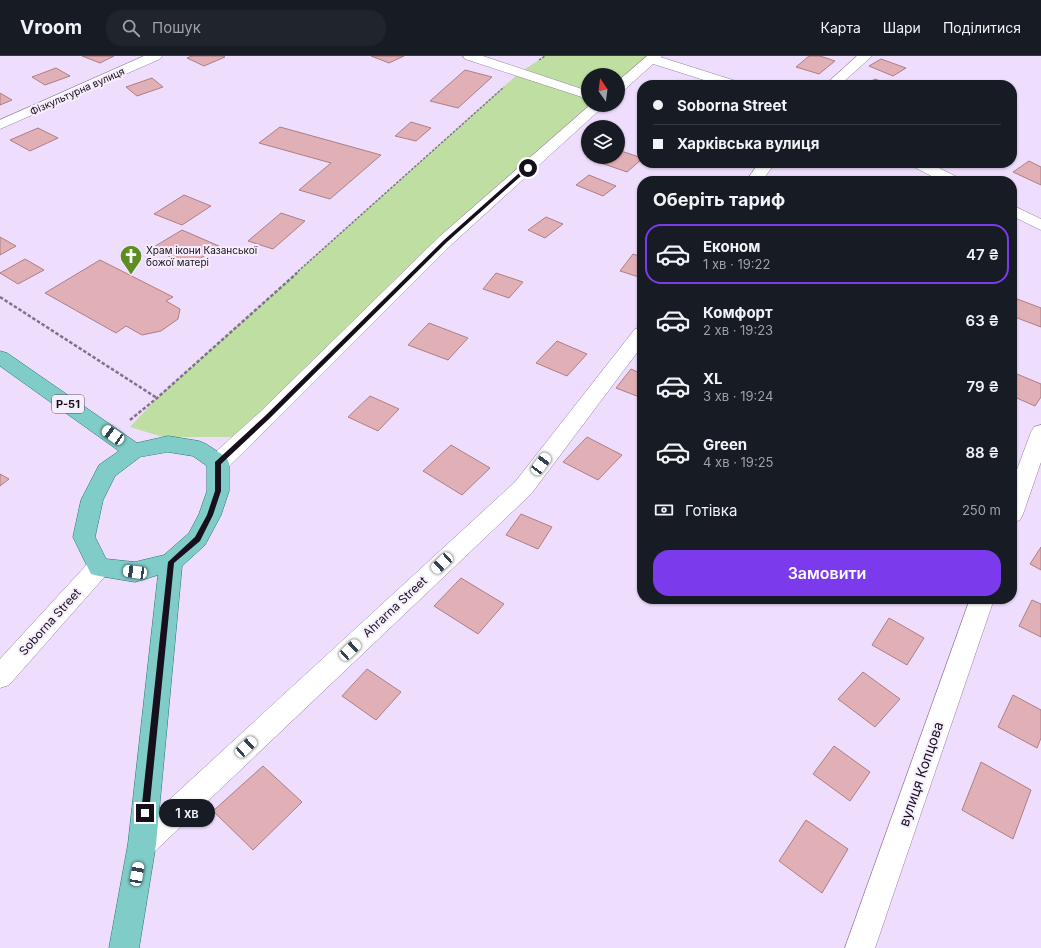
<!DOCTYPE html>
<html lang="uk">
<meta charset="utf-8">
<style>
body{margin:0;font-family:Inter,sans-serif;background:#20242c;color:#f1f3f6;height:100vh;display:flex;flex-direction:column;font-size:15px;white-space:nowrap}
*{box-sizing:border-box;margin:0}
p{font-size:13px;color:#9ea1a6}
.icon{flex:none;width:22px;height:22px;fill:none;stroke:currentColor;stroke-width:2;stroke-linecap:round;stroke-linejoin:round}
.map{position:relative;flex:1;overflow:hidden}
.sheet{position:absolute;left:637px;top:120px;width:380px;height:428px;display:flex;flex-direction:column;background:#171b24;border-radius:16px;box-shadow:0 1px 3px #0004}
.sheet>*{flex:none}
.guide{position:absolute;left:637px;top:24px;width:380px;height:88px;border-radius:16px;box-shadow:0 1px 3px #0004;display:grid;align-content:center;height:88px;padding:0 16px;background:#171b24}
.needle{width:26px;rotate:346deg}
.buttons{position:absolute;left:581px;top:12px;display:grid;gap:8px}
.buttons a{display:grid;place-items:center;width:44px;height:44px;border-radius:50%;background:#171b24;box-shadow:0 1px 3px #0004;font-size:20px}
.end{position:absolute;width:18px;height:18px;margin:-9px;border:5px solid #170f1c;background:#fff;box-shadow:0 0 0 2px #fff}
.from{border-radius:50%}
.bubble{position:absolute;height:28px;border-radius:14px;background:#171b24;box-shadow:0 1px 3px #0004;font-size:13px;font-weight:600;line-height:28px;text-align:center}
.car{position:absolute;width:12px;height:24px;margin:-12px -6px;border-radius:5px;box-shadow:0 0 3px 1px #0007;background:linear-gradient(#fff 24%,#345 0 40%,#fff 0 76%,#345 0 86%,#fff 0)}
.guide b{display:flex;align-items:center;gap:14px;height:38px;font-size:15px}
.guide b+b{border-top:1px solid #363941}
.guide i{width:10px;height:10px;background:#f1f3f6}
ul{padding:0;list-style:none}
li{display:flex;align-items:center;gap:12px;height:60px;margin:0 8px 6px;padding:0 8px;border:2px solid transparent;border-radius:16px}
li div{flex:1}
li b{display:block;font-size:15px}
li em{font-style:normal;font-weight:600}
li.on{border-color:#7c3aed}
li>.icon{width:36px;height:36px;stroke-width:1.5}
h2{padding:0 16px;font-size:18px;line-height:48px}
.pay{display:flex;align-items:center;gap:10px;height:44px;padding:0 16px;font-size:15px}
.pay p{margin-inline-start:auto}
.action{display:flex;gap:8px;margin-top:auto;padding:8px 16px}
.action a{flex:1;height:46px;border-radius:16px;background:#7c3aed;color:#fff;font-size:16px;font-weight:600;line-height:46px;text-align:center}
header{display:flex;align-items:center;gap:24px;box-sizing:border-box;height:56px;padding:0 20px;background:#171b24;border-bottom:1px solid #363941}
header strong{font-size:19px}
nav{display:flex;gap:22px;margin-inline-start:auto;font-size:14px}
.search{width:280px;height:36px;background:#20242c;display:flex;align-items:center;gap:10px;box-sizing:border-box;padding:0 14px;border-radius:16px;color:#9ea1a6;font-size:15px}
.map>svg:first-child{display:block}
</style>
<header>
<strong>Vroom</strong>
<div class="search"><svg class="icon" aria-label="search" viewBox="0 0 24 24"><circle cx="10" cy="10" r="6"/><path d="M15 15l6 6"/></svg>Пошук</div>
<nav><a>Карта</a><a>Шари</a><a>Поділитися</a></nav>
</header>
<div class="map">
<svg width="1041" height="892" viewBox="0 0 1041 892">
<rect width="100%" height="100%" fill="#eeddfc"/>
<!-- green -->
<path fill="#bedfa1" d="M545,0h110l-37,32v-13h-30v30h10l-363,332h-72l-33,-10 27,-29 362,-325z"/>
<!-- building -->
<path fill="#e1b0b6" stroke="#ac7f84" d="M82,0h32l-14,7z
M192,0h31l2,1 -21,9 -17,-8z
M371,0h33l-15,7z
M809,0h11l15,5 -16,13 -23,-7z
M881,3l25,9 -13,8 -24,-10z
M56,12l14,8 -25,9 -13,-8z
M465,14l27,7 -34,31 -28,-7z
M152,22l11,9 -26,9 -11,-9z
M875,23l16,6h-27z
M0,37l12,7 -12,5z
M411,66l20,6 -15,13 -21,-5z
M280,71l101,28 -51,44 -31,-9 32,-27 -72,-20z
M38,72l20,10 -28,13 -20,-11z
M618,94l24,8v1l-15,13 -26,-9 7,-6h10z
M1029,105l12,6v18l-28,-13z
M589,119l27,11 -13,10 -27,-11z
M184,139l27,11 -29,19 -28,-11z
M281,157l24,8 -32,28 -25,-8z
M546,161l17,7 -18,14 -17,-8z
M182,174l37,16 -30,20 -37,-18z
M0,181l16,9 -16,9z
M633,198l9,3v21l-22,-7z
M25,203l19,11 -26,14 -18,-11z
M100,204l73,37 -7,4 14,8 -2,10 -17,12 -19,4 -16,-9 -10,7 -71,-40z
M496,217l27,9 -14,16 -26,-9z
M1012,241l29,11v19l-29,-11z
M429,267l39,15 -20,22 -40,-15z
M557,285l30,13 -20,22 -31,-13z
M631,313l11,5v24l-26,-10z
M1012,316l29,12v13l-6,9 -23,-10z
M370,340l29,13 -21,22 -30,-14z
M587,381l35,18 -24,25 -35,-18z
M451,389l39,23 -28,27 -39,-24z
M0,418l9,5 -9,7z
M521,458l31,13 -14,22 -32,-14z
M1041,491v23l-11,-6z
M461,522l43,26 -26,30 -44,-28z
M1032,544l9,4v33l-22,-11z
M889,562l35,20 -17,27 -35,-20z
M367,613l34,23 -25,28 -34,-24z
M863,616l37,27 -25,28 -37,-28z
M1013,639l28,15v28l-4,10 -39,-21z
M834,690l36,26 -20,29 -37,-27z
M981,706l50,28 -18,49 -51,-29z
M263,710l39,36 -49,48 -40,-39z
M806,764l42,29 -26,44 -43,-32z"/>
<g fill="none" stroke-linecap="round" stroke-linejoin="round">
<!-- street casing -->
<g stroke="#947fa3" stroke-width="1">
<path id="street" d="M144,0h18l-2,3 -160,70v-9z
M463,0h20l105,35v8l-123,-40z
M647,0h10l82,26 2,3h-21l-73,-23 -2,-3z
M857,0h15l-32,29h-15z
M759,107h16l-13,18h-16z
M909,107h20l30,15 2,3h-20l-29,-15z
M1012,149l29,14v11l-29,-14z
M642,271v19l-111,148 -379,360 -10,4 -10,-4 -4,-10 4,-10 383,-352 120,-153z
M1041,369v37l-18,52 -3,6 -8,3v-40l19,-51 3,-5z
M970,543h24l-119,349h-30z"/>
</g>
<!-- secondary casing -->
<g stroke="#947fa3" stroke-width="1">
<path id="secondary" d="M647,0h15l-39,35 -5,1v-11z
M590,49h15l-154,140 -177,177 -48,47 -8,2 -8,-2 -3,-6 3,-6 50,-45 179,-175z
M99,502l8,2 4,7 -4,7 -98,111 -9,3v-29l91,-99z"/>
</g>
<!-- primary casing -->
<g stroke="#257474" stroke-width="1">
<path id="primary" d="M0,295l7,2 130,90 31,-7 31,5 7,3 20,13 3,6v28l-8,24 -16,30 -23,21 -26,278 -17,104h-30l19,-104 30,-269 -23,7 -36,-6 -8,-2 -18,-37 8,-37 18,-35 20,-14 -119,-85zM168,396l25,4 14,10v25l-8,23 -10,19 -25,22 -29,7 -29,-3 -11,-22 8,-37 12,-24 25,-19z"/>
</g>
<!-- path-far1 -->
<path stroke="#7f7389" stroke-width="1.5" stroke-dasharray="2.5 1.5" stroke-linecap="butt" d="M539,4l6,-4
M295,218l209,-187"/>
<!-- path -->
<path stroke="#7f7389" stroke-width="2.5" stroke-dasharray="3.5 2" stroke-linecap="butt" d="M0,241l157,101
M130,364l27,-22 140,-125"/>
<!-- street -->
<use href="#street" fill="#fff" fill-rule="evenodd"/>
<!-- secondary -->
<use href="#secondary" fill="#fff" fill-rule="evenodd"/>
<!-- primary -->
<use href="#primary" fill="#80ccc8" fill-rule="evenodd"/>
</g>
<!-- route -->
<path fill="#170f1c" d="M526,111l4,1 -83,74 -178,177 -48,45v27l-8,24 -13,26 -26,22 -25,250 -1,3 -3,1 -3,-1 -1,-3 27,-251 27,-25 12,-22 8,-24v-29l50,-46 179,-176z"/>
<!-- icons -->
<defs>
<g id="church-pin" transform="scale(1.15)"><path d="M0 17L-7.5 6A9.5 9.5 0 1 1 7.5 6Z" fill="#5e8d21" stroke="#f7eefd"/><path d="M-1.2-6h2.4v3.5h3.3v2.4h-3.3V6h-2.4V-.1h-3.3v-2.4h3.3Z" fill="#fff"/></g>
</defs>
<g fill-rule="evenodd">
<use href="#church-pin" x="131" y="200"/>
</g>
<g text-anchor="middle" stroke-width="4" stroke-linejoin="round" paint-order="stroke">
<!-- far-street labels -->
<g font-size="10" fill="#170f1c" stroke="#f7eefd">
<text transform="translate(77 35) rotate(-24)" y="4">Фізкультурна вулиця</text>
</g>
<!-- far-poi labels -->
<g font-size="10" fill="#170f1c" stroke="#f7eefd" text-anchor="start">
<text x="146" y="198">Храм ікони Казанської<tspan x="146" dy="12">божої матері</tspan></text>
</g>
<!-- shield labels -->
<rect fill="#f7eefd" stroke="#5a5260" stroke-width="1" x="52" y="339" width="32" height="18" rx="3"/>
<g font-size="11" font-weight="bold" fill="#170f1c">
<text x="68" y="352">Р-51</text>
</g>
<!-- street labels -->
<g font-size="12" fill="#170f1c" stroke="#f7eefd">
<text transform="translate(395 551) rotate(-43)" y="4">Ahrarna Street</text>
<text transform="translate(50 566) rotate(-48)" y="4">Soborna Street</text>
</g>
<!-- near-street labels -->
<g font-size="14" fill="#170f1c" stroke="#f7eefd">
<text transform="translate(921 718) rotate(-71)" y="5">вулиця Копцова</text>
</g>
</g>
</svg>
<div class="buttons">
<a><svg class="needle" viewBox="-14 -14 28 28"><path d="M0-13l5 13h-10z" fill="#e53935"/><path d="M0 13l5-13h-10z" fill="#9ea1a6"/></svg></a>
<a><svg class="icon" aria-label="layers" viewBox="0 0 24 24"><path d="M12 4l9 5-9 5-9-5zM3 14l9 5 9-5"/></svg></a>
</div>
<i class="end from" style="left:528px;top:112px"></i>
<i class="end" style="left:145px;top:757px"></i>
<div class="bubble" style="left:159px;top:743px;width:56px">1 хв</div>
<i class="car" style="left:113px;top:379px;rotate:305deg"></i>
<i class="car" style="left:541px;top:408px;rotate:37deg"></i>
<i class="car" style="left:442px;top:507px;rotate:227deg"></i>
<i class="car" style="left:135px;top:516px;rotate:278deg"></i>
<i class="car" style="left:350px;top:594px;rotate:47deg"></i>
<i class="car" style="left:246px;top:691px;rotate:47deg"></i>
<i class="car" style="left:137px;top:818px;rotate:10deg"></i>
<div class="guide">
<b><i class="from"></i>Soborna Street</b>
<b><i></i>Харківська вулиця</b>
</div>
<section class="sheet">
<h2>Оберіть тариф</h2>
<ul>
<li class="on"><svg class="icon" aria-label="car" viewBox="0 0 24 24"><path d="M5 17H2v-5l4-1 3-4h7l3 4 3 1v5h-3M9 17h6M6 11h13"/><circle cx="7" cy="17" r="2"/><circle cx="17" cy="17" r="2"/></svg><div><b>Економ</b><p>1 хв · 19:22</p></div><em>47 ₴</em></li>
<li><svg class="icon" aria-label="car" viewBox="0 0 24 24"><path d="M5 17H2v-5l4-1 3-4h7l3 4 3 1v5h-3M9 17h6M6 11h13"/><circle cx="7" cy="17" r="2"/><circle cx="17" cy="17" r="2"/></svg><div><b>Комфорт</b><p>2 хв · 19:23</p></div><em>63 ₴</em></li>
<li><svg class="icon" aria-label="car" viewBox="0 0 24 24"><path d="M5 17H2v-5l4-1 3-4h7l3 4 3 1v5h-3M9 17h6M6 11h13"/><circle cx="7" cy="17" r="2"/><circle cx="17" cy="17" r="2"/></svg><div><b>XL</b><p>3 хв · 19:24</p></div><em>79 ₴</em></li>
<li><svg class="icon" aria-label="car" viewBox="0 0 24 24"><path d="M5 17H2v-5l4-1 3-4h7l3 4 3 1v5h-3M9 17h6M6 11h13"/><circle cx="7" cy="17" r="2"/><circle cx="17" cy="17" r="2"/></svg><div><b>Green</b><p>4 хв · 19:25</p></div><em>88 ₴</em></li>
</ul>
<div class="pay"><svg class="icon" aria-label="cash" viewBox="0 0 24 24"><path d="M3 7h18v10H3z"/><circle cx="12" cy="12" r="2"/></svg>Готівка<p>250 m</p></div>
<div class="action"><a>Замовити</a></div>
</section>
</div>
